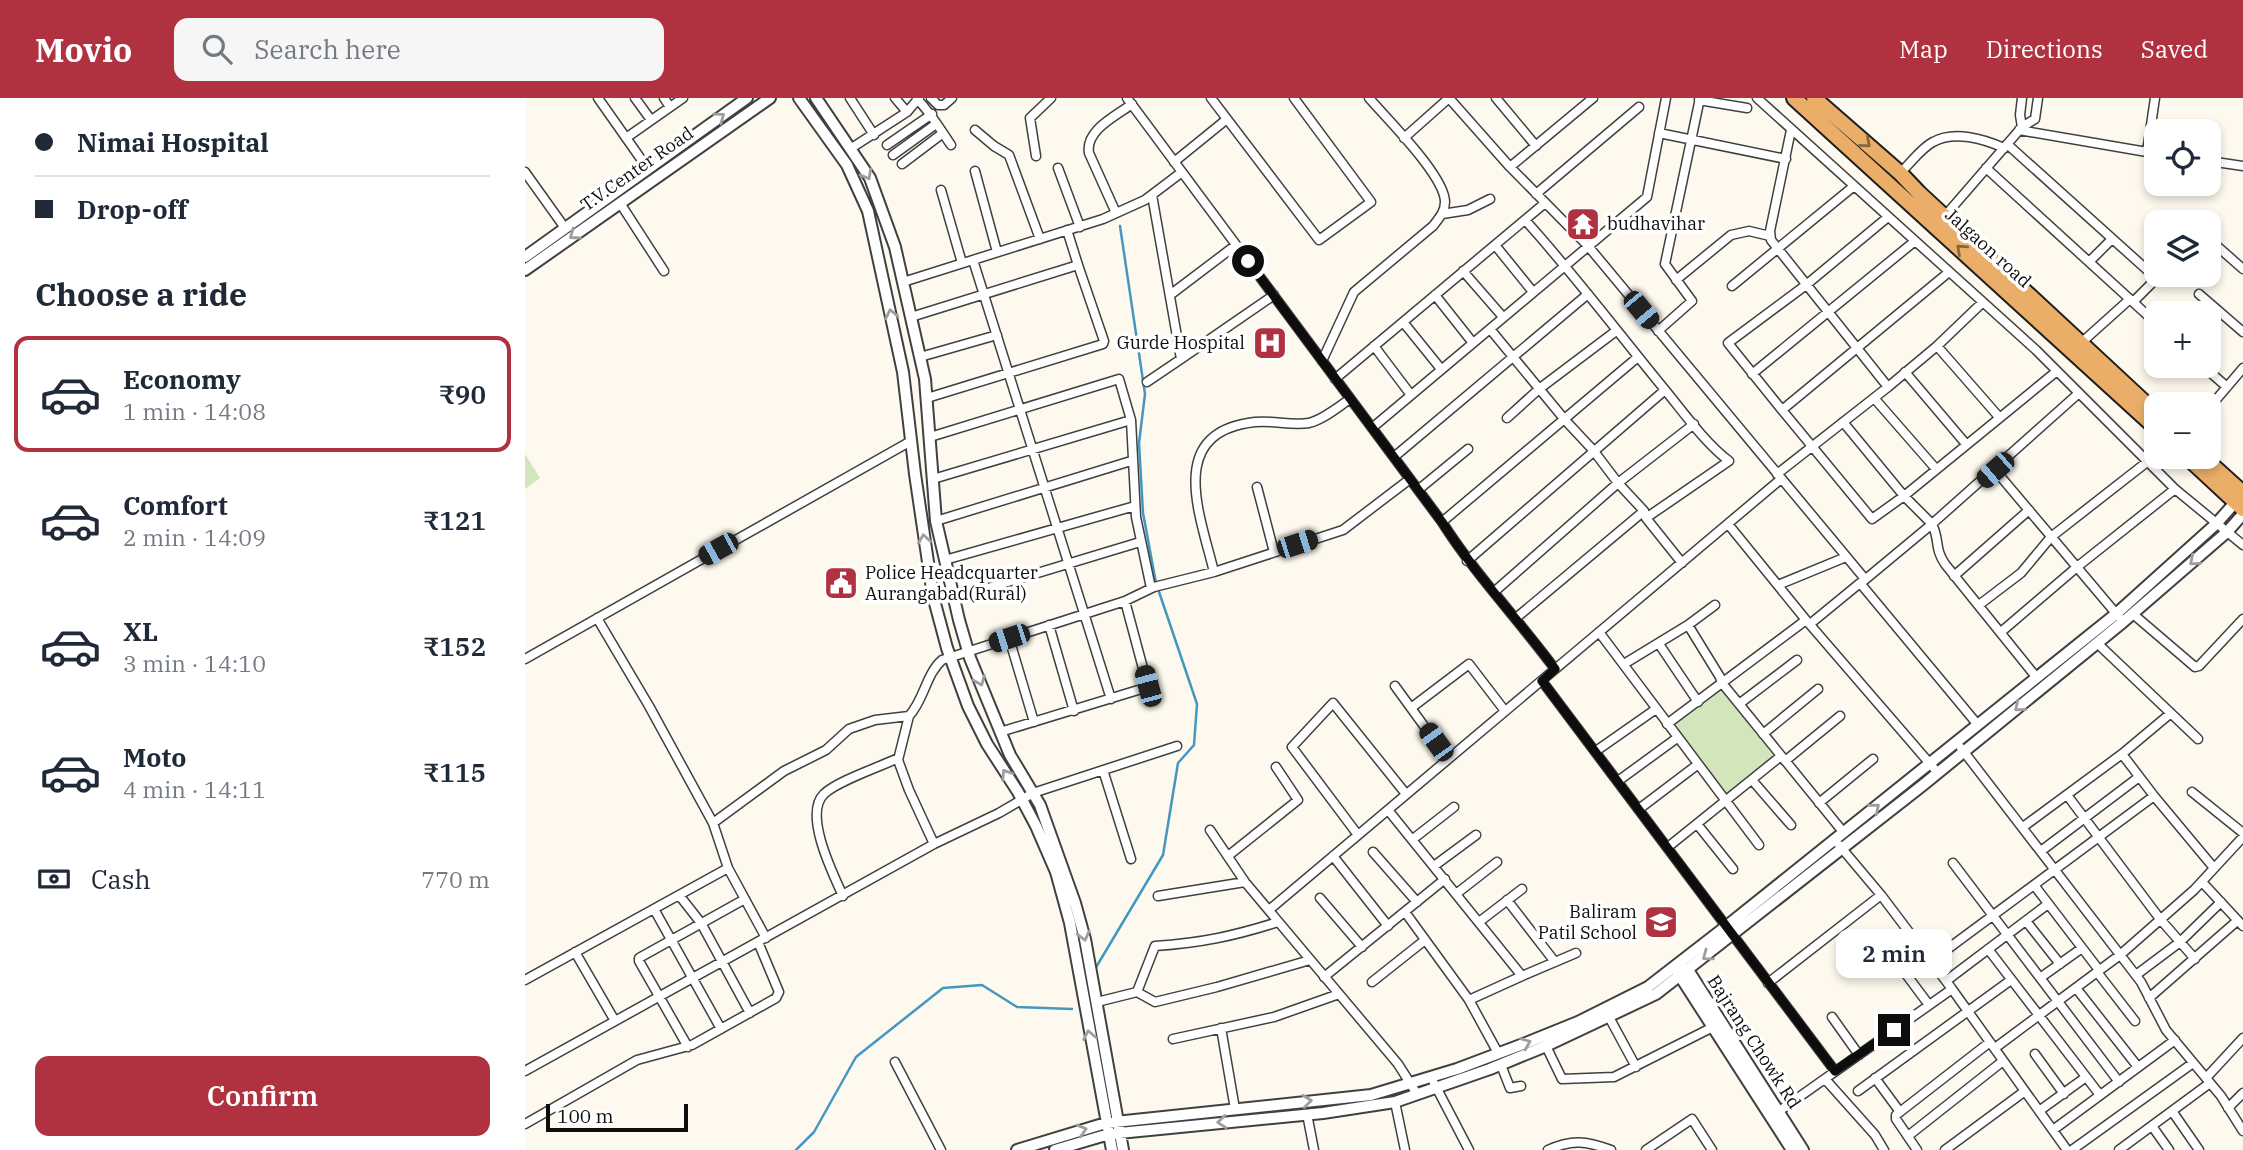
<!DOCTYPE html>
<meta charset="utf-8">
<style>
body{margin:0;font-family:"IBM Plex Serif",serif;background:#f6f6f7;color:#1f2937;height:100vh;display:flex;flex-direction:column;font-size:26px;white-space:nowrap}
*{box-sizing:border-box;margin:0}
p{font-size:23px;color:#747a83}
.icon{flex:none;width:38px;height:38px;fill:none;stroke:currentColor;stroke-width:2;stroke-linecap:round;stroke-linejoin:round}
.map{position:relative;flex:1;overflow:hidden}
.sheet{display:flex;flex-direction:column;background:#fff;width:525px}
.sheet>*{flex:none}
.guide{display:grid;align-content:center;height:154px;padding:0 35px;background:#fff}
.buttons{position:absolute;left:1619px;top:21px;display:grid;gap:14px}
.buttons a{display:grid;place-items:center;width:77px;height:77px;border-radius:14px;background:#fff;box-shadow:0 4px 10px #0003;font-size:35px}
.scale{position:absolute;left:21px;bottom:18px;width:142px;box-sizing:border-box;padding-left:7px;border:4px solid #0d0d0d;border-top:0;font-size:19px;line-height:24px;white-space:nowrap;color:#0d0d0d;-webkit-text-stroke:5px #fff;paint-order:stroke}
.end{position:absolute;width:32px;height:32px;margin:-16px;border:9px solid #0d0d0d;background:#fff;box-shadow:0 0 0 4px #fff}
.from{border-radius:50%}
.bubble{position:absolute;height:49px;border-radius:14px;background:#fff;box-shadow:0 4px 10px #0003;font-size:23px;font-weight:600;line-height:49px;text-align:center}
.car{position:absolute;width:21px;height:42px;margin:-21px -10px;border-radius:9px;box-shadow:0 0 5px 2px #0007;background:linear-gradient(#222 24%,#8ab4d8 0 40%,#222 0 76%,#8ab4d8 0 86%,#222 0)}
.guide b{display:flex;align-items:center;gap:24px;height:66px;font-size:26px}
.guide b+b{border-top:2px solid #e0e1e3}
.guide i{width:18px;height:18px;background:#1f2937}
ul{padding:0;list-style:none}
li{display:flex;align-items:center;gap:21px;height:116px;margin:0 14px 10px;padding:0 21px;border:4px solid transparent;border-radius:14px}
li div{flex:1}
li b{display:block;font-size:26px}
li em{font-style:normal;font-weight:600}
li.selected{border-color:#b0313f}
li>.icon{width:63px;height:63px;stroke-width:1.5}
h2{padding:0 35px;font-size:32px;line-height:84px}
.pay{display:flex;align-items:center;gap:18px;height:77px;padding:0 35px;font-size:26px}
.pay p{margin-inline-start:auto}
.action{display:flex;gap:14px;margin-top:auto;padding:14px 35px}
.action a{flex:1;height:80px;border-radius:14px;background:#b0313f;color:#fff;font-size:28px;font-weight:600;line-height:80px;text-align:center}
header{display:flex;align-items:center;gap:42px;box-sizing:border-box;height:98px;padding:0 35px;background:#b0313f;color:#fff}
header strong{font-size:33px}
nav{display:flex;gap:38px;margin-inline-start:auto;font-size:24px}
.search{width:490px;height:63px;background:#f6f6f7;display:flex;align-items:center;gap:18px;box-sizing:border-box;padding:0 24px;border-radius:14px;color:#747a83;font-size:26px}
main{display:flex;flex:1;min-height:0}
.map>svg:first-child{display:block}
</style>
<header>
<strong>Movio</strong>
<div class="search"><svg class="icon" aria-label="search" viewBox="0 0 24 24"><circle cx="10" cy="10" r="6"/><path d="M15 15l6 6"/></svg>Search here</div>
<nav><a>Map</a><a>Directions</a><a>Saved</a></nav>
</header>
<main>
<section class="sheet">
<div class="guide">
<b><i class="from"></i>Nimai Hospital</b>
<b><i></i>Drop-off</b>
</div>
<h2>Choose a ride</h2>
<ul>
<li class="selected"><svg class="icon" aria-label="car" viewBox="0 0 24 24"><path d="M5 17H2v-5l4-1 3-4h7l3 4 3 1v5h-3M9 17h6M6 11h13"/><circle cx="7" cy="17" r="2"/><circle cx="17" cy="17" r="2"/></svg><div><b>Economy</b><p>1 min · 14:08</p></div><em>₹90</em></li>
<li><svg class="icon" aria-label="car" viewBox="0 0 24 24"><path d="M5 17H2v-5l4-1 3-4h7l3 4 3 1v5h-3M9 17h6M6 11h13"/><circle cx="7" cy="17" r="2"/><circle cx="17" cy="17" r="2"/></svg><div><b>Comfort</b><p>2 min · 14:09</p></div><em>₹121</em></li>
<li><svg class="icon" aria-label="car" viewBox="0 0 24 24"><path d="M5 17H2v-5l4-1 3-4h7l3 4 3 1v5h-3M9 17h6M6 11h13"/><circle cx="7" cy="17" r="2"/><circle cx="17" cy="17" r="2"/></svg><div><b>XL</b><p>3 min · 14:10</p></div><em>₹152</em></li>
<li><svg class="icon" aria-label="car" viewBox="0 0 24 24"><path d="M5 17H2v-5l4-1 3-4h7l3 4 3 1v5h-3M9 17h6M6 11h13"/><circle cx="7" cy="17" r="2"/><circle cx="17" cy="17" r="2"/></svg><div><b>Moto</b><p>4 min · 14:11</p></div><em>₹115</em></li>
</ul>
<div class="pay"><svg class="icon" aria-label="cash" viewBox="0 0 24 24"><path d="M3 7h18v10H3z"/><circle cx="12" cy="12" r="2"/></svg>Cash<p>770 m</p></div>
<div class="action"><a>Confirm</a></div>
</section>
<div class="map">
<svg width="1718" height="1052" viewBox="0 0 1718 1052">
<rect width="100%" height="100%" fill="#fdf9ee"/>
<!-- green -->
<path fill="#d3e5bb" d="M0,356l15,24 -15,11z
M1196,590l55,67 -51,43 -53,-73z"/>
<g fill="none" stroke-linecap="round" stroke-linejoin="round">
<!-- stream -->
<path stroke="#4597c1" stroke-width="2.5" d="M570,871l68,-114 15,-92 16,-18 3,-41 -41,-121 -13,-70 -4,-70 6,-49 -25,-168
M271,1052l18,-18 42,-75 87,-69 39,-3 35,22 55,2"/>
<!-- minor casing -->
<g stroke="#404040" stroke-width="11">
<path id="minor" d="M73,0l50,71
M110,0l16,22
M139,0l6,9
M325,0l24,37
M370,0l12,14
M406,0l7,7h6l8,-7
M602,0l315,424c33,52 76,97 113,147
M686,0l108,142 52,-38 -77,-104
M924,0l61,69 78,79 277,333
M971,0l40,48
M1232,0l279,252 139,139 68,56
M1497,0l-2,17 2,12
M392,1c14,14 23,30 34,46
M1174,2l48,8
M450,32l19,16 15,9 31,84
M1494,32l128,22 8,-54
M1134,35l127,26
M101,40l57,-40
M879,40l45,-40
M1482,46l149,134
M362,47l45,-31
M325,51l57,-37 12,-14
M368,57l43,-31
M511,58l-6,-38 21,-20
M1684,63l34,5
M649,64l53,-43
M377,66l41,-31
M985,69l83,-69
M533,70l22,59
M1461,70l170,155
M450,73l22,81
M0,74l40,56
M1375,75c10,-9 21,-25 33,-31 21,-12 51,-3 71,6
M416,92l21,73
M1011,96l103,-87
M627,97l29,164 93,-64
M95,105l44,68
M591,115l-27,-60c-4,-23 27,-37 43,-49
M917,116l26,-4 22,-11
M1419,119l78,-90 13,-8 3,-21
M1660,121l4,3
M1000,122c48,53 91,110 136,165 21,25 42,56 68,76l-83,57
M1684,141l34,30
M970,147l38,47
M448,162l138,439
M1564,164l23,-23
M938,173l40,46
M1424,174l-167,138 90,109 32,-23 153,-125
M1151,182l55,-45 18,-4 21,5
M378,184l200,-63 42,-19 37,-28
M1207,188l122,-100
M1674,196l44,38
M645,197l66,-50
M910,197l38,48
M1608,204l25,-25
M386,219l167,-52 -11,-35
M878,224l38,47
M965,231l75,91 28,30 25,33 26,28 2,7 36,45
M1133,233l34,-30 -27,-37 35,-166
M1556,245l49,-44
M849,248l37,49
M1412,248l62,71
M395,259l77,-22
M797,263l32,-69 79,-66c6,-8 12,-14 12,-24 0,-26 -58,-83 -76,-104
M1678,268l24,21
M1380,274l61,72
M1227,276l163,-133
M810,281l210,-176
M622,284l34,-23
M1363,289l49,-41 46,-44
M402,300l176,-54 1,-3 -26,-76
M1349,300l62,71
M1684,310l34,-40
M1257,312l-54,-67 78,-58 82,-68
M982,320l32,-29 77,-58
M606,322l5,97 15,71
M1318,324l61,74 28,28 -71,59
M847,330l275,-231 19,-99
M405,339l189,-58 12,41 -198,59
M869,359l194,-163
M1470,372l124,147
M1252,376l111,-87 -117,-147 -1,-9 21,-101
M732,389l17,65
M893,392l50,-41
M411,423l195,-60
M917,424l196,-165
M1203,426l78,96 132,153
M420,462l190,-54
M942,463l198,-171
M689,474c-14,-58 -49,-140 41,-150 18,-2 36,4 54,1 15,-4 29,-16 41,-24
M1429,478l75,-66
M1253,487l68,-28
M463,490l152,-46
M969,494l124,-109 76,-59
M1454,507l42,-32 30,-36 96,-75
M1608,516l62,53 4,-1 44,-47
M72,520l52,88 64,117 15,45 38,70
M991,520l128,-107
M1285,526l50,-41 118,142
M524,527l25,86
M1163,527l32,52 2,6 122,150
M1074,534l160,213
M1476,534l76,-65 98,-78
M484,540l25,84
M1572,545l101,96
M1134,546l39,58
M0,561l386,-218
M1099,566l64,-39 27,-20
M1512,580l-92,-114c-11,-16 -5,-24 -13,-40l147,-131
M1017,583l293,390
M870,588l53,73
M1214,606l58,-44
M886,610l58,-44 36,47
M384,618l-11,44 11,30 25,54
M1142,626l139,-104
M475,634l148,-45 -23,-86
M1238,636l55,-45
M1436,650l180,234 25,48 55,66 22,35
M1071,653l60,-42
M1597,656l32,42 60,72
M1260,663l55,-45
M578,672l28,89
M1227,682l39,45
M1093,683l59,-43
M1667,694l51,41
M1542,697l93,124 35,40
M1294,705l54,-44
M1114,711l58,-44
M863,712l134,166 -53,24
M188,725l71,-52 42,-21 23,-21 26,-9 34,-4c15,-16 17,-42 33,-56l183,-59 29,-14 60,-15 129,-42 67,-51
M1172,726l36,45
M1498,729l99,-73 49,-41
M685,732l35,52 153,182 19,30
M833,737l-66,-88 41,-44 73,91
M888,741l41,-32
M1314,747l42,50 71,94 115,161
M1143,749l113,-91
M1516,753l98,-74
M848,754l44,50
M703,758l70,-56 -22,-33
M808,758l55,70
M1428,765l166,219
M909,768l42,-31
M1677,784l41,44
M1509,787l65,85
M931,796l41,-32
M154,797l22,28 49,90
M318,798c-10,-22 -40,-82 -19,-102 13,-13 56,-27 74,-36
M633,798l87,-14
M795,800l42,49
M982,802l48,62
M129,811l67,120
M744,812l512,-431
M880,814l64,88 29,53
M1501,823l34,43
M753,824c-44,14 -77,21 -123,24l-18,46 18,10 62,-15 93,-27
M954,824l43,-33
M1463,851l112,146
M50,854l40,69
M1366,856l38,51
M1405,864l224,-166
M1572,874l38,49
M1611,877l44,-33 41,-40
M997,878l54,-23
M799,879l121,-98
M1515,880l42,-30
M0,882l203,-112
M1421,883l102,-77
M847,884l53,-42
M1243,885l113,-88
M1551,890l62,79
M1624,900l88,-77
M572,904l40,-10
M1084,919l27,50
M1307,919l27,38
M696,930l14,81
M648,941l101,-22 65,-23
M1021,948l16,33 52,-2 97,-49
M163,949l-49,-86v-3l106,-59
M1470,950l125,-93 74,-65 49,-53
M1510,956l29,40
M370,964l46,88
M976,967l9,23 11,-2
M0,973l409,-227 65,-31 34,-20 144,-47
M1350,980l25,34
M1681,980l37,-40
M1300,981l50,56 9,15
M909,985l35,67
M1333,993l153,-111
M870,1004l10,48
M1703,1010l15,-15
M1514,1013l47,-34
M1647,1013l27,39
M782,1016l7,36
M1250,1016l177,-125
M0,1026l112,-64 55,-15 84,-47 3,-6 -21,-50
M1627,1028l17,24
M1528,1032l122,-90
M1383,1038l95,-75
M1023,1052c24,-11 38,-9 63,0
M1121,1052l46,-31 20,31
M1392,1052l-21,-31v-4l94,-73
M1420,1052l80,-59
M1547,1052l121,-87
M1594,1052l91,-67"/>
</g>
<!-- tertiary casing -->
<g stroke="#404040" stroke-width="14">
<path id="tertiary" d="M274,0l48,67 21,46 35,161 12,102 18,122 14,52 21,58 19,38 31,48 18,34 20,46 14,51 42,227
M291,0l54,80 25,69 30,132 11,142 23,99 11,38 40,97 30,50 35,98 10,36 38,211
M0,159l222,-159
M0,172l245,-172
M1157,870l6,2 115,180
M1153,875l114,177
M492,1052l89,-27 265,-28 86,-26 69,-26 52,-21 70,-35 80,-62 388,-311 100,-90 23,-26
M530,1052l54,-16 214,-21 72,-11 95,-33 56,-23 110,-52 267,-209 200,-163 104,-90 16,-18"/>
</g>
<!-- trunk casing -->
<g stroke="#1e1e1e" stroke-width="18">
<path id="trunk" d="M1269,0l362,330
M1289,0l86,75 19,20 237,220
M1662,359l56,52
M1678,359l40,36"/>
</g>
<!-- minor -->
<use href="#minor" stroke="#fff" stroke-width="8"/>
<!-- tertiary -->
<use href="#tertiary" stroke="#fff" stroke-width="10"/>
<!-- trunk -->
<use href="#trunk" stroke="#eaae68" stroke-width="14"/>
</g>
<!-- one-way arrows -->
<defs><path id="oneway-chevron" d="M-2-3.5L2.5 0L-2 3.5" fill="none" stroke-width="1.6" stroke-linecap="round" stroke-linejoin="round" transform="scale(1.75)"/></defs>
<g stroke="#9e9e9e">
<use href="#oneway-chevron" transform="translate(195 19) rotate(-36)"/>
<use href="#oneway-chevron" transform="translate(342 77) rotate(61)"/>
<use href="#oneway-chevron" transform="translate(49 137) rotate(145)"/>
<use href="#oneway-chevron" transform="translate(366 216) rotate(-102)"/>
<use href="#oneway-chevron" transform="translate(399 441) rotate(-98)"/>
<use href="#oneway-chevron" transform="translate(1669 463) rotate(139)"/>
<use href="#oneway-chevron" transform="translate(455 583) rotate(68)"/>
<use href="#oneway-chevron" transform="translate(1494 609) rotate(141)"/>
<use href="#oneway-chevron" transform="translate(481 676) rotate(-123)"/>
<use href="#oneway-chevron" transform="translate(1350 710) rotate(-39)"/>
<use href="#oneway-chevron" transform="translate(559 838) rotate(76)"/>
<use href="#oneway-chevron" transform="translate(1182 858) rotate(143)"/>
<use href="#oneway-chevron" transform="translate(564 937) rotate(-101)"/>
<use href="#oneway-chevron" transform="translate(1001 945) rotate(-22)"/>
<use href="#oneway-chevron" transform="translate(782 1003) rotate(-6)"/>
<use href="#oneway-chevron" transform="translate(697 1024) rotate(175)"/>
<use href="#oneway-chevron" transform="translate(557 1032) rotate(-17)"/>
</g>
<g stroke="#87663f">
<use href="#oneway-chevron" transform="translate(1341 45) rotate(41)"/>
<use href="#oneway-chevron" transform="translate(1436 151) rotate(-138)"/>
</g>
<g fill="none" stroke-linecap="round" stroke-linejoin="round">
<!-- route -->
<path stroke="#0d0d0d" stroke-width="9" d="M723,163l194,261c33,52 76,97 113,147l-13,12 293,390 59,-41"/>
</g>
<!-- icons -->
<defs>
<g id="temple-square" transform="scale(1.75)"><rect x="-9" y="-9" width="18" height="18" rx="4" fill="#b0313f" stroke="#fff"/><path d="M0-6L5-2H3V0L6.5 2.5H4V6H1.5V3h-3V6H-4V2.5H-6.5L-3 0V-2H-5Z" fill="#fff"/></g>
<g id="hospital-square" transform="scale(1.75)"><rect x="-9" y="-9" width="18" height="18" rx="4" fill="#b0313f" stroke="#fff"/><path d="M-5-5h3v3.5h4V-5h3V5h-3V1.5h-4V5h-3Z" fill="#fff"/></g>
<g id="civic-square" transform="scale(1.75)"><rect x="-9" y="-9" width="18" height="18" rx="4" fill="#b0313f" stroke="#fff"/><path d="M-.6-6.5H3V-4.5H.6V-3L4-1V1h2V6H-6V1h2V-1L-.6-3ZM-1.2 2.5V6h2.4V2.5Z" fill="#fff"/></g>
<g id="school-square" transform="scale(1.75)"><rect x="-9" y="-9" width="18" height="18" rx="4" fill="#b0313f" stroke="#fff"/><path d="M0-5L7-2L0 1L-7-2ZM-4 1L0 2.5L4 1V4Q0 6-4 4Z" fill="#fff"/></g>
</defs>
<g fill-rule="evenodd">
<use href="#temple-square" x="1058" y="126"/>
<use href="#hospital-square" x="745" y="245"/>
<use href="#civic-square" x="316" y="485"/>
<use href="#school-square" x="1136" y="824"/>
</g>
<g text-anchor="middle" stroke-width="7" stroke-linejoin="round" paint-order="stroke">
<!-- street labels -->
<g font-size="18" fill="#0d0d0d" stroke="#fff">
<text transform="translate(112 71) rotate(-35)" y="6">T.V.Center Road</text>
<text transform="translate(1463 150) rotate(42)" y="6">Jalgaon road</text>
<text transform="translate(1229 944) rotate(57)" y="6">Bajrang Chowk Rd</text>
</g>
<!-- poi labels -->
<g font-size="18" fill="#0d0d0d" stroke="#fff" text-anchor="start">
<text x="1082" y="132">budhavihar</text>
<text x="720" y="251" text-anchor="end">Gurde Hospital</text>
<text x="340" y="481">Police Headcquarter<tspan x="340" dy="21">Aurangabad(Rural)</tspan></text>
<text x="1112" y="820" text-anchor="end">Baliram<tspan x="1112" dy="21">Patil School</tspan></text>
</g>
</g>
</svg>
<div class="buttons">
<a><svg class="icon" aria-label="locate" viewBox="0 0 24 24"><circle cx="12" cy="12" r="6"/><path d="M12 2v4M12 18v4M2 12h4M18 12h4"/></svg></a>
<a><svg class="icon" aria-label="layers" viewBox="0 0 24 24"><path d="M12 4l9 5-9 5-9-5zM3 14l9 5 9-5"/></svg></a>
<a>+</a>
<a>−</a>
</div>
<div class="scale">100 m</div>
<i class="end from" style="left:723px;top:163px"></i>
<i class="end" style="left:1369px;top:932px"></i>
<div class="bubble" style="left:1311px;top:831px;width:116px">2 min</div>
<i class="car" style="left:1116px;top:212px;rotate:140deg"></i>
<i class="car" style="left:1470px;top:372px;rotate:229deg"></i>
<i class="car" style="left:772px;top:446px;rotate:72deg"></i>
<i class="car" style="left:193px;top:451px;rotate:241deg"></i>
<i class="car" style="left:484px;top:540px;rotate:252deg"></i>
<i class="car" style="left:623px;top:588px;rotate:345deg"></i>
<i class="car" style="left:911px;top:644px;rotate:324deg"></i>
</div>
</main>
